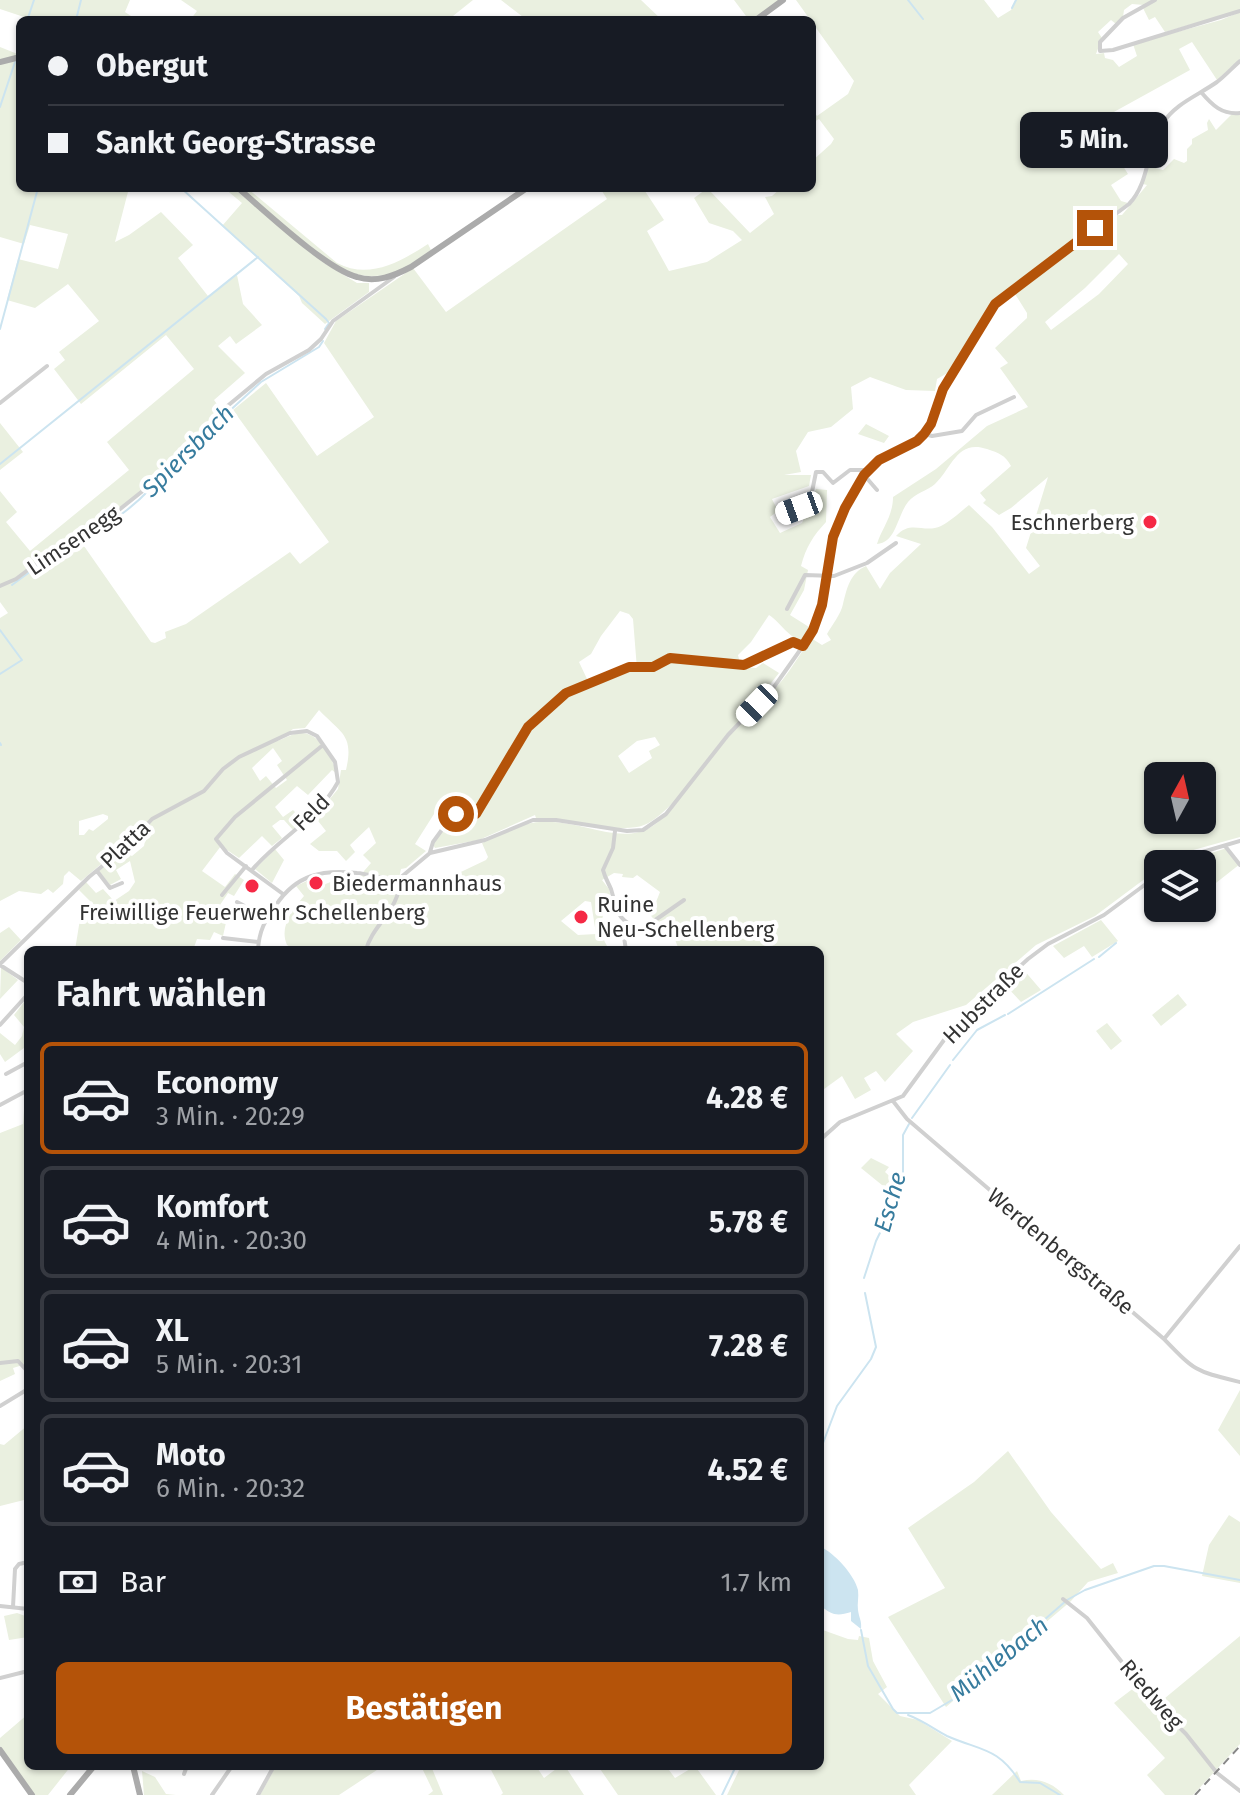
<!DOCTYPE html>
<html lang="de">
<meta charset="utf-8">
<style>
body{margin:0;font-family:"Fira Sans",sans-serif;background:#20242c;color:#f1f3f6;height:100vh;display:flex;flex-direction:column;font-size:30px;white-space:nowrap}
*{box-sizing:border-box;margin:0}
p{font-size:26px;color:#9ea1a6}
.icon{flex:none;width:44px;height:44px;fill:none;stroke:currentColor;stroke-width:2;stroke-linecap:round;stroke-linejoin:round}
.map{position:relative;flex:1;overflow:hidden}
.sheet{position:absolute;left:24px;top:946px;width:800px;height:824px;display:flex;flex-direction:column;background:#171b24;border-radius:12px;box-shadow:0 2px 6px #0004}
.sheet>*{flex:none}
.top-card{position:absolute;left:16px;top:16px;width:800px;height:176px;border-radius:12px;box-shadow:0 2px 6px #0004;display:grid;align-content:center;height:176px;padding:0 32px;background:#171b24}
.needle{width:52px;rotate:8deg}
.tools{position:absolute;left:1144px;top:762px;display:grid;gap:16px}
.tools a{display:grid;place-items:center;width:72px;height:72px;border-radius:12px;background:#171b24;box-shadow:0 2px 6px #0004;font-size:40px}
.end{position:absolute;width:36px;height:36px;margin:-18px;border:10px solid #b45309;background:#fff;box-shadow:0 0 0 4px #fff}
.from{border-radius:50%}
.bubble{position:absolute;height:56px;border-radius:12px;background:#171b24;box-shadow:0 2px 6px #0004;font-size:26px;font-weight:700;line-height:56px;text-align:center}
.car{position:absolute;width:24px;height:48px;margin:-24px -12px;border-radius:10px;box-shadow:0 0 6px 2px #0007;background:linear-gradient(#fff 24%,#345 0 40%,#fff 0 76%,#345 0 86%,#fff 0)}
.top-card b{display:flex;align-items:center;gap:28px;height:76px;font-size:30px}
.top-card b+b{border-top:2px solid #363941}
.top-card i{width:20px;height:20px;background:#f1f3f6}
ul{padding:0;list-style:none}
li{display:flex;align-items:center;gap:24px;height:112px;margin:0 16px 12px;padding:0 16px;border:4px solid #363941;border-radius:12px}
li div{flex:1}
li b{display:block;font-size:30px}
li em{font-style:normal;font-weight:700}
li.active{border-color:#b45309}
li>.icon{width:72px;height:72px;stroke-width:1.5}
h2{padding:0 32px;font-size:36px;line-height:96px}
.pay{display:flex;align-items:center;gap:20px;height:88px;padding:0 32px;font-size:30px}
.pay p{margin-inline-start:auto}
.cta{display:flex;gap:16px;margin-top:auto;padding:16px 32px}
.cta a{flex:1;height:92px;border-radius:12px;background:#b45309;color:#fff;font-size:32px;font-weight:700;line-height:92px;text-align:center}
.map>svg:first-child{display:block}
</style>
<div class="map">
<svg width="1240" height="1795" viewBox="0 0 1240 1795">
<rect width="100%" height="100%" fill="#fff"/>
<!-- green -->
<path fill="#eaf0e0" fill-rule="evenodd" d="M0,0h130l-5,12 12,8h-104l-33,-11z
M181,0h292l-25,20h-258l7,-9z
M501,0h140l21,20h-135z
M734,0h46l-27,20h-4z
M796,0h188l14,18 13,-8 5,-10h137l-9,5 -12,-1 -8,6 -1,7 -7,7 -5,-4 -13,12 4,6 -6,16 8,-1 1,5 8,2 6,7 18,-11 -4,-12 88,-24 19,-8v47l-23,21 -25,-38 -13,7 11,21 -87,48 5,17 -6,3 -2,8 9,12 7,-3 12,19 -17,11 10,16 7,2 -127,93 -50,75 -14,8 -2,12 -29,-1 -36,-13 -19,10 2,22 -22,18 -23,5 -12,19 5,21 -17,3h27l-2,11 -37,13 6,12 -8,6 10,16 22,-10 14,-34 11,1 -1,32c-13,14 -20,25 -25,44l7,4 -4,20 -14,25 19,12 -7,14c-13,-3 -21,-18 -33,-26l-18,27 -13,13 3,12 15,1 7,-5 16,10 -27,34c27,-15 42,-44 59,-69l11,7 9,-5 -4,-6c5,-9 14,-20 16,-30 4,-16 7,-31 23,-38l14,23 10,-16 31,-29 -25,-8c15,-17 28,-2 45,-10 10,-5 19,-14 28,-21l23,22 37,47 11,-8 -14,-18 22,-71 -37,31 -12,7 -16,-12 3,-3 -6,-7 31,-27c-6,-11 -12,-13 -24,-17 -30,-10 -35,19 -52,35 -8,7 -20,9 -27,18 -11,14 -12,41 -31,42 5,-16 16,-28 16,-47l43,-28 51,-43 41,-19 -28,-39 8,-5 -13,-15 32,-30v-5l-12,-19 -4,-1 106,-78h5l25,-30 -4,-1 5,-18 15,4 11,-11 10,4 3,-2v-12l5,-5v-5l16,-9 -1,-7 2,-4 7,11 16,-16h8v723l-61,17 -14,10h-7v5l-63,47 -59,29 -70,60 -53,17 -17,12 17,17 -28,31 -9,-11 -12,7 7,12 -16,9 -13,-23 -22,16v-142h-141l-8,-21v-13l-14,7 -10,-12 9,-9 4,-10 -23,-17 -4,3 -11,-1 1,-3 -9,-1 -12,7 7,9 3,12c-13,12 -13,32 -5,45l-1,4h-310l-9,-5c-8,-18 5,-35 17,-49l-8,-10 13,-6 4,9 30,-12 15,1 13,-15 -8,-8 13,-12 -7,-16 -19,18 5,7 -9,9 -9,-10h-18l-9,-7 16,-13 -11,-14 23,-28 3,-19h5c8,-35 -4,-36 -27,-60l-14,18 -12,1 -16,12c7,-2 16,-8 24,-8 18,-1 32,26 36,41l-5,-4 -24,25 -11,-9 -22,21 8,10 10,-7 10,10 -10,10 -9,-10h-4l-8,6 10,12 -10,8 -10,-10 -23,22 -18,-12 -19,25 23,16 10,-13 9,6 -10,16 -6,-3 -10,15 7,4 -1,4 3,2 -4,18 -9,-4 -4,8 -13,-1 -4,11h-118l6,-37 9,-12 -11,-11 7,-8 10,11 7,-4 11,12 15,-10 6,-9 -5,-21 -14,9 5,9 -11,6 -11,-14 24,-19 9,4 12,-10 1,-5 -7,-8 -57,48 -12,-10 -5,5 -1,8 -10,9 -5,-4 -7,5 -22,-3 -19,10v-283l8,-5 -8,-11v-111l17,21 -11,10 24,29 99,-81 -22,-28 87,-73 -28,-34 -85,69 -27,-35 11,-9 -6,-8 40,-31 -31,-37 -33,24 -28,-8 11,-41 40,10 10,-35 -38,-9 -6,19 -24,-7v-190l20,8v133h109l-14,54 14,-7 32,-23 32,33 -15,13 30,38 29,-21 6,29 19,21 -26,19 -6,-8 -12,10 27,27 -31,27 8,11 -42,39 -16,24 -67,53 -20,9 74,106 4,1 11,-5 -1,-6 21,-8 104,-72 10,12 29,-22 -96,-132 33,-27 51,73 57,-39 -50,-74 12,-22 77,-53 33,44 161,-113 -7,-11h43l21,32 -17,11 22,40 38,-9 35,-22 -9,-9 -24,-8 -15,-25 11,-8 -1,-2h10l-4,3 40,42 24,-19 -9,-17 7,-1 9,-8h31v-27l19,-17 3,-5 -15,-20 -7,4v-14l5,7 31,-22 6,-13zM1119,254l9,10 -29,30 -48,36 -6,-8 40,-34zM620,611l9,3 4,5 4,50c-30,8 -59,14 -83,35l-3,-2 9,-10 28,-11 -9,-19 12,-8 10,-18zM655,737l5,8 -11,6 3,7 -23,15 -11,-17 19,-15zM273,748l9,13 -5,4 10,15 -11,8 -10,-12 -6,5 -8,-13zM1158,776h44v44h-44zM674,802c-35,60 -83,16 -134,20 -20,1 -40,13 -58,21l6,14 -2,3 -42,20 -46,3 3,-14 5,-1 20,-17 -11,-7 19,-30 12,8 -13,23 2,3 44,-8 56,-25 1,3c29,-1 84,17 108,7 11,-4 21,-15 30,-23zM103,814l5,2v3l-15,12 -4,-2 -5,6h-5v-14zM585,901l6,1 5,32 -18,1 -17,-14z
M1157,0h83v10l-75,22 -10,-15 -6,3 -6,-12z
M224,188h9l91,75 33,20h12v9l-44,32 -23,-21 -3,-7 -77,-70 20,-23z
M240,188h7l90,75c32,17 63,-1 91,-19l3,6c-14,9 -27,21 -44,25 -10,1 -21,2 -31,-1 -32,-9 -88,-63 -116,-86z
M0,423l23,29 -23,18z
M866,424l23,12 -5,7 -26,-9z
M1227,848l13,16 -38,30v-30h-25z
M275,849l9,11 -12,23 -17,-14z
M1101,920l17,21 -26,16 -8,-11 -20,12 -11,-12z
M9,927l12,13 -21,21v-28z
M1,967l17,13 -18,19z
M1023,969l18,21 -20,12 -16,-17z
M1178,994l9,11 -26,21 -9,-11z
M28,997v48l-23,17 -5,-8v-21l15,12 7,-9 2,-9 -10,-12z
M1107,1023l15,18 -11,9 -15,-19z
M28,1094v274l-2,-4 -13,4 2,6 -15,7v-248l23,-9 2,-28z
M871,1158l18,9 -4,5 12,11 -4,11 -32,-26z
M1240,1390v66l-22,-26z
M28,1425v74l-28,7v-62l4,1z
M1008,1451l43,61 50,57 12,-6 5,10 -30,9 -17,19 -125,106 -58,-90 57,-29 -37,-60 66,-46z
M1229,1515l11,7v61l-38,-7 7,-31z
M17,1613l11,4v20l-19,3 -5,-24z
M820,1629l28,10 10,1 1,-4 10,2 4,23 14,26 -9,7 22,22 18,4 34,21 -43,44 7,10h-189l14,-29h79z
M1240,1636v108l-47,51h-28l-18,-20 18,-17 -51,-55 25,-19 20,19z
M28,1714v52h43l-23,29h-14l-34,-49v-8z
M276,1766h107l-44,29h-79z
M421,1766h10l12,29h-15l5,-4z
M489,1766h47l8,12 16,-12h5l19,29h-83l2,-2z
M598,1766h68l9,12 20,-12 21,29h-98z
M142,1771l13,6 11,17 10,1h-32z
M1017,1771l4,10c16,-4 31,1 43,14h-72z"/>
<!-- water -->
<path fill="#cce4f0" d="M821,1547c13,6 33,27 37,43 1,7 -1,14 0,20 1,8 4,11 3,19l-10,-8v-9c-13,4 -19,4 -31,-7z"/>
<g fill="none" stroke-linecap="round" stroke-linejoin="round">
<!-- stream -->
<path stroke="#cce4f0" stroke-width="2" d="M908,0l15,19
M1012,8l4,-8
M28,18l6,-18
M76,20l5,-20
M0,107l15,-45
M181,188l145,131 3,4 -4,6
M0,329l38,-141
M176,460l85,-78 58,-35 4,-6
M0,464l258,-207
M82,537c27,-11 50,-29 70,-50 7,-7 13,-9 18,-19
M12,585l57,-42
M0,630l22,30 -22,14
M0,743l1,2
M1099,957l17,-14
M1008,1014l86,-55
M953,1060l24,-30 28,-15
M912,1118l38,-53
M864,1278l12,-37 20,-41 7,-26v-39l6,-11
M820,1451l17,-45 34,-47 5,-12 -11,-54
M861,1630l7,36 25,43 4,4h33l22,-13 115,-100 18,-10 69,-24h10l76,14
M908,1715c14,5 26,14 39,21 34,15 51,11 73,46l20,1 20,12
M722,1795l14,-29"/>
<!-- minor -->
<path stroke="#d0d0d0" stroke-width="4" d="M1155,0l-32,18 -23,24v9l13,-1 127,-39
M1201,92c11,13 21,23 39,21
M0,403l47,-37
M925,434l7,2 30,-5 14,-16 38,-18
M864,475l13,15
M780,515l30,-13 6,-30h7l10,11 17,-13h18
M0,586l16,-7 37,-28 52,-30 59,-47 16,-24 24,-19 21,-23 41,-34 43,-24 12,-11 12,-18 61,-44
M787,609l18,-34 29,1 33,-13 29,-20
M615,831l-2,17 -10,22c2,8 5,12 8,19 7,24 5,30 30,41l43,-30
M1225,846l15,19
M430,852l3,-10 19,-26 12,-3 8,2 8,-6 36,-65 12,-17 38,-34 63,-26h24l17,-9 74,7 49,-23 10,4
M1172,864l10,-6 58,-17
M97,871l13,17 12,-5
M400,878l30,-25 55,-13 48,-20h23l71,11 16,-1 23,-16 62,-79 46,-48 36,-51 12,-31 11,-68 12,-29 19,-33 15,-15 38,-19 10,-10 16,-42 52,-85 134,-100c21,-22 17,-55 33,-80 14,-21 35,-28 55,-42 8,-6 15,-14 23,-21
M283,894l-56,-41 -11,-14 19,-22 88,-72
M222,895l24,-29
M237,902l25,13
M223,938l35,4
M258,950c1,-19 7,-30 18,-45 20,-30 46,-36 81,-32 14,1 28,8 43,5
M366,950c6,-25 35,-41 34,-72
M626,950l-3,-19 3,-9
M0,964l89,-87 39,-32 24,-26 52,-28 19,-22 16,-12 51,-24 17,-2 10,5 18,26 3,20c-20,37 -59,56 -86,88
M0,965l28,18
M0,1025l28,-31
M6,1074l22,-12
M893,1101l14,18 257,220c32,33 31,32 76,43
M0,1105l28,-15
M820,1140l20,-18 63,-26 52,-71 73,-66 20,-15 56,-29 54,-40
M1164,1339l76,-93
M0,1363l18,-2 10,11
M0,1406l28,-17
M1063,1599l24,19 65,82 34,34 31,39 23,18
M0,1606l28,3
M13,1607l2,-38 4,-5 9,-2
M0,1678l28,-7
M184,1774l3,-8
M212,1795l20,-29
M258,1795l16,-29"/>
<!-- major -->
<path stroke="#ababab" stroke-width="6" d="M756,20l27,-20
M0,62l20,-5
M238,188c27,23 88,81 119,89 19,6 37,-1 54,-10l116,-79
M0,1750l32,45
M133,1766l7,29
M70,1795l24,-29"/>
<!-- rail -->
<path stroke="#888" stroke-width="2" stroke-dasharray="8 6" stroke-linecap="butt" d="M1195,1795l45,-49"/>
</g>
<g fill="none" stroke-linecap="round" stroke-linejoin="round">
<!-- route -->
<path stroke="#b45309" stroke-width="10" d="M456,814h20l52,-87 38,-34 63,-26h24l17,-9 74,7 49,-23 10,4 10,-16 9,-25 11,-68 12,-29 19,-33 15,-15 38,-19 7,-7 7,-10 12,-35 52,-85 100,-76"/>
</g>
<!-- markers -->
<g fill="#f52945" stroke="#fff" stroke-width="3">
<circle cx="1150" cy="522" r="8"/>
<circle cx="316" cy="883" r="8"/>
<circle cx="252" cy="886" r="8"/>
<circle cx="581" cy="917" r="8"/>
</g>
<g text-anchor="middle" stroke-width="8" stroke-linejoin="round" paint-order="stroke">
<!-- poi labels -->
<g font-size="22" fill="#333" stroke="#fff" text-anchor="start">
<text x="1134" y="530" text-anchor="end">Eschnerberg</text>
<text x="332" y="891">Biedermannhaus</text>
<text x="597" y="912">Ruine<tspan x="597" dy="25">Neu-Schellenberg</tspan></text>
<text x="252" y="920" text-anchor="middle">Freiwillige Feuerwehr Schellenberg</text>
</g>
<!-- street labels -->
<g font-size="22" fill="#333" stroke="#fff">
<text transform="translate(73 540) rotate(-34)" y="8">Limsenegg</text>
<text transform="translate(311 812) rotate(-45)" y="8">Feld</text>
<text transform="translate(125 844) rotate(-43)" y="8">Platta</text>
<text transform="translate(983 1003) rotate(-45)" y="8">Hubstraße</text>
<text transform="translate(1061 1251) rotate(40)" y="8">Werdenbergstraße</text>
<text transform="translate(1152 1694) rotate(49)" y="8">Riedweg</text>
</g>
<!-- water labels -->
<g font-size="24" font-style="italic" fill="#377c9e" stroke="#fff">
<text transform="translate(188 451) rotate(-45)" y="8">Spiersbach</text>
<text transform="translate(890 1202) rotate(-74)" y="8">Esche</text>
<text transform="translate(999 1659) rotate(-39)" y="8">Mühlebach</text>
</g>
</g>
</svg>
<div class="tools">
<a><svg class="needle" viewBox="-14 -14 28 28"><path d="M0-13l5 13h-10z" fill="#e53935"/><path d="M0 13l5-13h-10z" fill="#9ea1a6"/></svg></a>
<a><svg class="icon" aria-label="layers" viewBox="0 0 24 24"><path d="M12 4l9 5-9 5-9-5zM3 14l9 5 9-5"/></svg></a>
</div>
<i class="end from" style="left:456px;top:814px"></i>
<i class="end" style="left:1095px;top:228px"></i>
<div class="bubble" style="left:1020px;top:112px;width:148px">5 Min.</div>
<i class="car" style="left:799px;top:508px;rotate:250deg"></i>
<i class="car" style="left:757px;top:705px;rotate:224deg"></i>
<div class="top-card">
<b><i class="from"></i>Obergut</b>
<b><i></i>Sankt Georg-Strasse</b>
</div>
<section class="sheet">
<h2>Fahrt wählen</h2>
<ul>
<li class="active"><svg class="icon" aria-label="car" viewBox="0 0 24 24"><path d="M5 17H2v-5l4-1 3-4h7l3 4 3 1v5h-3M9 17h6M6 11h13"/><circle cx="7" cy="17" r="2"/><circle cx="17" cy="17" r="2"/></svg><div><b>Economy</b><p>3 Min. · 20:29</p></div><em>4.28 €</em></li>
<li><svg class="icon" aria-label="car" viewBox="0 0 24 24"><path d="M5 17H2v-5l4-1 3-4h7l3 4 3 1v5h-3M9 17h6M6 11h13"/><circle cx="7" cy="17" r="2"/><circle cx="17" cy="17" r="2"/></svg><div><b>Komfort</b><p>4 Min. · 20:30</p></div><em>5.78 €</em></li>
<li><svg class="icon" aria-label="car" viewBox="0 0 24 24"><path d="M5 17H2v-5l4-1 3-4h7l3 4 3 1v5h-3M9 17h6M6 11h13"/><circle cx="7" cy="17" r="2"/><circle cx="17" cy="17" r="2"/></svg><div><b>XL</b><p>5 Min. · 20:31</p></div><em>7.28 €</em></li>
<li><svg class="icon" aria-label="car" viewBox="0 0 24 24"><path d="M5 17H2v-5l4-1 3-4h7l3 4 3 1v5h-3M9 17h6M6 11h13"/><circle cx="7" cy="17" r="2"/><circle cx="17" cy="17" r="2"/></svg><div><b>Moto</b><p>6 Min. · 20:32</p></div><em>4.52 €</em></li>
</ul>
<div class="pay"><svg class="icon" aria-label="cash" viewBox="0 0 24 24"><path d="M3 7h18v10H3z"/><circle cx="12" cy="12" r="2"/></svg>Bar<p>1.7 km</p></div>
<div class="cta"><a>Bestätigen</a></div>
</section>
</div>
